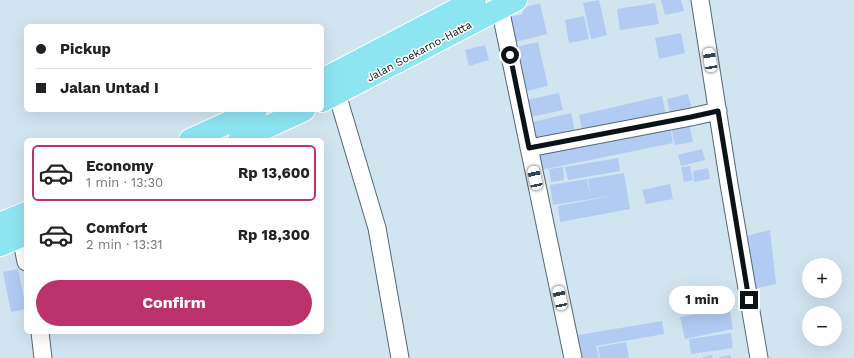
<!DOCTYPE html>
<meta charset="utf-8">
<style>
body{margin:0;font-family:"Work Sans",sans-serif;background:#f2f2f2;color:#222;height:100vh;display:flex;flex-direction:column;font-size:15px;white-space:nowrap}
*{box-sizing:border-box;margin:0}
p{font-size:13px;color:#767676}
.icon{flex:none;width:22px;height:22px;fill:none;stroke:currentColor;stroke-width:2;stroke-linecap:round;stroke-linejoin:round}
.map{position:relative;flex:1;overflow:hidden}
.details{position:absolute;left:24px;top:138px;width:300px;height:196px;display:flex;flex-direction:column;background:#fff;border-radius:6px;box-shadow:0 4px 16px #0002}
.details>*{flex:none}
.banner{position:absolute;left:24px;top:24px;width:300px;height:88px;border-radius:6px;box-shadow:0 4px 16px #0002;display:grid;align-content:center;height:88px;padding:0 12px;background:#fff}
.fabs{position:absolute;left:802px;top:258px;display:grid;gap:8px}
.fabs a{display:grid;place-items:center;width:40px;height:40px;border-radius:50%;background:#fff;box-shadow:0 4px 16px #0002;font-size:20px}
.end{position:absolute;width:18px;height:18px;margin:-9px;border:5px solid #0c1317;background:#fff;box-shadow:0 0 0 2px #fff}
.from{border-radius:50%}
.bubble{position:absolute;height:28px;border-radius:14px;background:#fff;box-shadow:0 4px 16px #0002;font-size:13px;font-weight:700;line-height:28px;text-align:center}
.car{position:absolute;width:12px;height:24px;margin:-12px -6px;border-radius:5px;box-shadow:0 0 3px 1px #0007;background:linear-gradient(#fff 24%,#345 0 40%,#fff 0 76%,#345 0 86%,#fff 0)}
.banner b{display:flex;align-items:center;gap:14px;height:38px;font-size:15px}
.banner b+b{border-top:1px solid #e0e0e0}
.banner i{width:10px;height:10px;background:#222}
ul{padding:7px 0 0;list-style:none}
li{display:flex;align-items:center;gap:12px;height:56px;margin:0 8px 6px;padding:0 4px;border:2px solid transparent;border-radius:6px}
li div{flex:1}
li b{display:block;font-size:15px}
li em{font-style:normal;font-weight:700}
li.on{border-color:#bc326d}
li>.icon{width:36px;height:36px;stroke-width:1.5}
.cta{display:flex;gap:8px;margin-top:auto;padding:8px 12px}
.cta a{flex:1;height:46px;border-radius:24px;background:#bc326d;color:#fff;font-size:16px;font-weight:700;line-height:46px;text-align:center}
.map>svg:first-child{display:block}
</style>
<div class="map">
<svg width="854" height="358" viewBox="0 0 854 358">
<rect width="100%" height="100%" fill="#d1e5f1"/>
<!-- building -->
<path fill="#b2cbf2" d="M599,0l8,35 -16,4 -8,-36z
M661,0h20l3,11 -19,4z
M540,3l7,31 -36,9 -5,-25 17,-4 -1,-6z
M655,3l4,21 -39,6 -3,-21z
M584,16l5,23 -20,4 -4,-23z
M681,33l4,20 -26,6 -4,-21z
M538,42l10,44 -26,6 -10,-44z
M485,45l4,15 -20,6 -4,-16z
M559,93l4,17 -32,7 -4,-17z
M688,94l5,19 -22,6 -4,-20z
M662,96l4,19 -83,19 -4,-19z
M571,113l5,22 -43,10 -5,-22z
M689,123l4,19 -18,3 -4,-18z
M670,126l3,17 -132,27 -4,-17z
M702,149l3,11 -24,6 -3,-11z
M618,158l2,13 -52,9 -3,-13z
M690,166l3,14 -9,2 -3,-15z
M563,167l1,13 -13,2 -2,-13z
M708,168l2,11 -16,3 -1,-11z
M624,173l6,36 -70,13 -2,-16 58,-11 -25,4 -3,-20z
M587,179l4,20 -38,6 -3,-20z
M670,184l3,15 -27,5 -4,-14z
M770,230l6,54 -23,5 -10,-52z
M18,269l8,40 -15,3 -8,-40z
M729,307l4,22 -48,10 -5,-22z
M662,321l2,13 -68,12 3,12h-22l-4,-22z
M731,333l2,15 -42,6 -2,-15z
M626,342l3,16h-29l-2,-11z
M712,355l1,3h-10v-1z
M730,355l1,3h-11v-1z"/>
<g fill="none" stroke-linecap="round" stroke-linejoin="round">
<!-- minor casing -->
<g stroke="#556771" stroke-width="19">
<path id="minor" d="M700,0l29,184 30,174
M500,8l73,350
M337,94l40,134 23,130
M529,148l162,-31 27,-6
M21,236l5,26
M40,332l3,26"/>
</g>
<!-- major casing -->
<g stroke="#fff" stroke-width="24">
<path id="major" d="M322,80l153,-80
M322,101l194,-101
M190,140l66,-30
M239,140l65,-30
M0,224l26,-11
M0,245l26,-11"/>
</g>
<!-- minor -->
<use href="#minor" stroke="#fff" stroke-width="17"/>
<!-- major -->
<use href="#major" stroke="#8ee5f2" stroke-width="22"/>
</g>
<g fill="none" stroke-linecap="round" stroke-linejoin="round">
<!-- route -->
<path stroke="#0c1317" stroke-width="5" d="M510,55l19,93 162,-31 27,-6 31,189"/>
</g>
<g text-anchor="middle" stroke-width="3" stroke-linejoin="round" paint-order="stroke">
<!-- street labels -->
<g font-size="11" fill="#0c1317" stroke="#fff">
<text transform="translate(419 51) rotate(-28)" y="4">Jalan Soekarno-Hatta</text>
</g>
</g>
</svg>
<div class="fabs">
<a>+</a>
<a>−</a>
</div>
<i class="end from" style="left:510px;top:55px"></i>
<i class="end" style="left:749px;top:300px"></i>
<div class="bubble" style="left:669px;top:286px;width:66px">1 min</div>
<i class="car" style="left:710px;top:60px;rotate:351deg"></i>
<i class="car" style="left:535px;top:178px;rotate:348deg"></i>
<i class="car" style="left:560px;top:298px;rotate:348deg"></i>
<div class="banner">
<b><i class="from"></i>Pickup</b>
<b><i></i>Jalan Untad I</b>
</div>
<section class="details">
<ul>
<li class="on"><svg class="icon" aria-label="car" viewBox="0 0 24 24"><path d="M5 17H2v-5l4-1 3-4h7l3 4 3 1v5h-3M9 17h6M6 11h13"/><circle cx="7" cy="17" r="2"/><circle cx="17" cy="17" r="2"/></svg><div><b>Economy</b><p>1 min · 13:30</p></div><em>Rp 13,600</em></li>
<li><svg class="icon" aria-label="car" viewBox="0 0 24 24"><path d="M5 17H2v-5l4-1 3-4h7l3 4 3 1v5h-3M9 17h6M6 11h13"/><circle cx="7" cy="17" r="2"/><circle cx="17" cy="17" r="2"/></svg><div><b>Comfort</b><p>2 min · 13:31</p></div><em>Rp 18,300</em></li>
</ul>
<div class="cta"><a>Confirm</a></div>
</section>
</div>
